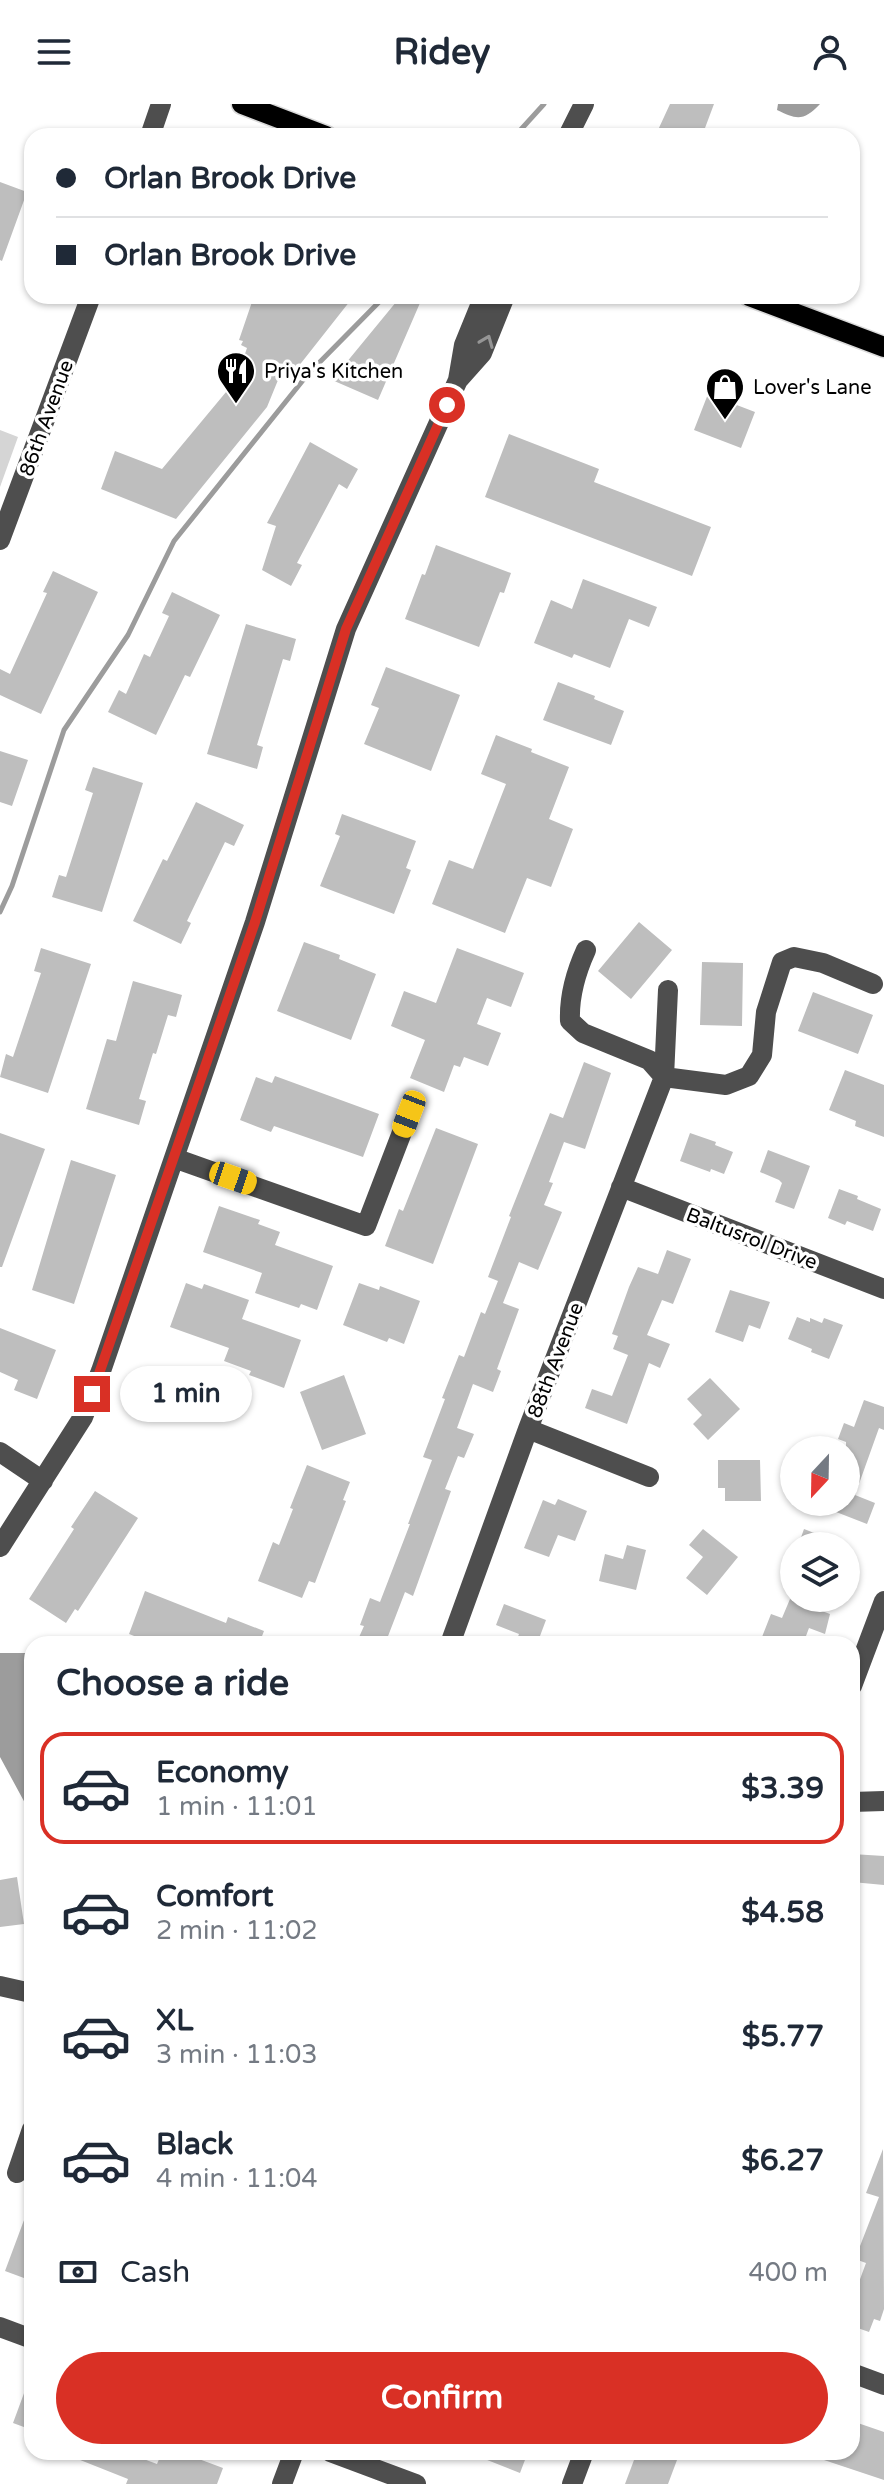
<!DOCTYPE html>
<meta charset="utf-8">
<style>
body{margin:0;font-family:"Varela Round",sans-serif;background:#f6f6f7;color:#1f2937;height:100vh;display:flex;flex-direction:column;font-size:30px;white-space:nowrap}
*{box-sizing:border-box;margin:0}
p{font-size:26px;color:#747a83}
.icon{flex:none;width:44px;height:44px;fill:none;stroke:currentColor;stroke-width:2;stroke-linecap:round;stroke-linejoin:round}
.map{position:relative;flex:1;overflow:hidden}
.panel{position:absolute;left:24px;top:1532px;width:836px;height:824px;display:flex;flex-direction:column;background:#fff;border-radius:24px;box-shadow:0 2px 6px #0004}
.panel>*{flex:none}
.guide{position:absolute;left:24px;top:24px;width:836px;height:176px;border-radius:24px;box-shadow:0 2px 6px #0004;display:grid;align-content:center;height:176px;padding:0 32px;background:#fff}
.needle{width:52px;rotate:202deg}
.tools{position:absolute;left:780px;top:1332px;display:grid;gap:16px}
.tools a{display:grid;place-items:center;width:80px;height:80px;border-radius:50%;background:#fff;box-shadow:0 2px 6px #0004;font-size:40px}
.end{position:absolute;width:36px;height:36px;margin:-18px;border:10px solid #d93025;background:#fff;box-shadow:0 0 0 4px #fff}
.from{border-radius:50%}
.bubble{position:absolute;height:56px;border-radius:28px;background:#fff;box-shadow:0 2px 6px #0004;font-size:26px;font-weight:800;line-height:56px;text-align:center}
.car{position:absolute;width:24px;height:48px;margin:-24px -12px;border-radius:10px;box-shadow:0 0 6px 2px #0007;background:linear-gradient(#f5c518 24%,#345 0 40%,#f5c518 0 76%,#345 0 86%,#f5c518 0)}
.guide b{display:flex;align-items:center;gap:28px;height:76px;font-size:30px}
.guide b+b{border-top:2px solid #e0e1e3}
.guide i{width:20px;height:20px;background:#1f2937}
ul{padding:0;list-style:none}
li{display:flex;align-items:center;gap:24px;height:112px;margin:0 16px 12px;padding:0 16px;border:4px solid transparent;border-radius:24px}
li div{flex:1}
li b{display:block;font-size:30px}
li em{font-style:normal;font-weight:800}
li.current{border-color:#d93025}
li>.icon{width:72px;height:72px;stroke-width:1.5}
h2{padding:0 32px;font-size:36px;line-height:96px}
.pay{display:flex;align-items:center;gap:20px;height:88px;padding:0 32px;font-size:30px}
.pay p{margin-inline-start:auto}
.action{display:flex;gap:16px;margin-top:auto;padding:16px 32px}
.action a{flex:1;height:92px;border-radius:48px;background:#d93025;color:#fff;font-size:32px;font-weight:800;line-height:92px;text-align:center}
header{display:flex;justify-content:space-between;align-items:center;height:104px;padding:0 32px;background:#fff;font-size:36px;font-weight:800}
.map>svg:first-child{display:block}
</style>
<header><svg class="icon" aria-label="menu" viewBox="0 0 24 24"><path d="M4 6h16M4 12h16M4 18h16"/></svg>Ridey<svg class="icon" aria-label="person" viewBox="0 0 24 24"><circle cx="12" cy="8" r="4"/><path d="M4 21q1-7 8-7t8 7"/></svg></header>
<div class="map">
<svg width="884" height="2380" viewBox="0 0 884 2380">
<rect width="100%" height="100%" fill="#fff"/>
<!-- green -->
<path fill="#d5d5d5" d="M0,326l18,7 -18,50z"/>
<!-- water -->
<path fill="#9c9c9c" d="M778,0h42c-16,17 -23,16 -43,6z
M0,1549h32v163l-32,-59z"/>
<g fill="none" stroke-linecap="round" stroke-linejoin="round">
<!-- stream -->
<path stroke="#9c9c9c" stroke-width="5" d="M515,32l29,-32
M0,808l12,-26 52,-156 64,-95 46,-94 134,-167 77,-78"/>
</g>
<!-- building -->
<path fill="#bebebe" d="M670,0h44l-12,32h-29l-15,-6z
M0,78l27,10 -25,69 -2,-1z
M254,192h83l13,5 -52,66 -13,-4 -18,44 -91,112 -75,-30 14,-38 47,18 74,-89 11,-32 -6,-3 2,-4 -4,-1z
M401,192h22l-45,104 -46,-20z
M708,290l47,18 -14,36 -47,-18z
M509,330l90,35 -5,13 117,45 -19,49 -207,-79z
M310,338l48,27 -11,20 -8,-5 -42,79 5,2 -11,21 -29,-16 14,-44 -9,-3z
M436,441l75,28 -7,20 -4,-1 -21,55 -74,-28 17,-45 3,1z
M53,467l45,21 -57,122 -41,-19v-26l10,5 37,-81 -4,-1z
M583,475l74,28 -8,20 -20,-8 -19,49 -36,-14 -2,4 -38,-15 17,-43 21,9z
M172,488l48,23 -30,62 -5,-2 -29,60 -48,-23 11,-22 7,4 18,-40 6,3 19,-41 -7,-3z
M246,520l50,15 -6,22 -7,-2 -26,86 6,2 -6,22 -50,-15z
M386,563l74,28 -29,76 -67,-27 15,-36 -8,-3z
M558,578l37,14 -1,3 30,12 -13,34 -68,-25z
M496,631l36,14 -1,3 38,15 -20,52 24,10 -22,58 -24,-9 -22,55 -73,-29 17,-44 24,9 33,-85 -25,-10z
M0,647l28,9 -16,46 -12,-4z
M93,663l50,16 -41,129 -50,-15 7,-22 7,2 27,-84 -8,-3z
M196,698l48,23 -10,21 -9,-4 -38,79 4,2 -10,21 -48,-23 30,-62 4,2z
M342,710l74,27 -10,27 5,2 -17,44 -74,-28 20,-50 -5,-2z
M639,818l33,28 -41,49 -33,-28z
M304,838l36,13 -1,4 37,15 -25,66 -74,-29z
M41,844l50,16 -43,129 -48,-16 6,-23 7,3 28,-84 -7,-2z
M457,844l67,25 -13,34 -24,-9 -10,26 24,9 -13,33 -24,-9 -4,10 -6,-2 -10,27 -34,-14 15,-38 -34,-14 13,-35 32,12z
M702,858l41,1 -1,63 -42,-1z
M133,877l49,14 -6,22 -8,-2 -12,39 -3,-1 -14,46 7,2 -7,24 -53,-16 21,-70 9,2z
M813,888l60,23 -15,39 -60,-23z
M584,958l27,11 -26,76 -21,-7 -15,40 4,1 -9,22 18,7 -24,58 -19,-8 -16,41 16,6 -22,60 4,2 -8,21 -20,-8 -16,44 17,6 -10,24 -6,-2 -13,33 6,2 -38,105 -8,-4 -20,52h-29l8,-18 -4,-1 10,-27 10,4 30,-78h-2l24,-64 -9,-3 22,-58 -3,-1 17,-43 5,2 17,-45 4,2 13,-33 -10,-4 23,-60 -2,-1 41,-103 13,5z
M845,966l39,15v52l-29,-11 1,-5 -27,-11z
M275,972l104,38 -16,43 -89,-31 -3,6 -31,-12 16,-43 16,6z
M436,1024l42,16 -45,120 -48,-18 14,-37 4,2z
M0,1029l45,16 -43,118h-2z
M690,1029l26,9 -1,3 18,7 -9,22 -13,-5 -1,3 -30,-11z
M768,1046l42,16 -16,43 -19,-7 7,-19 -3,-3 -19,-8z
M71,1056l45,15 -42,129 -42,-14z
M839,1085l19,7 -1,3 24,10 -8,22 -26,-10 -2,4 -17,-7z
M219,1102l41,14 -2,4 22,8 -5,13 58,21 -16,44 -16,-6 -2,4 -44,-15 7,-20 -59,-21z
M667,1146l24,9 -18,45 -11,-4 -15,35 23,9 -10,24 -11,-5 -22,61 -42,-16 7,-19 20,7 16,-41 -15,-6 5,-13 -6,-2 17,-47 9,-20 20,7z
M186,1179l16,6 2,-5 45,16 -7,19 59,21 -17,48 -35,-13 2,-4 -27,-10 5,-13 -59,-21z
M359,1179l20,7 1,-4 40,15 -16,43 -15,-6 -2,4 -44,-17z
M730,1186l40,12 -10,27 -11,-4 -6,17 -28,-10z
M797,1213l13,5v-4l12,5 2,-5 19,7 -14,34 -18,-7 1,-3 -24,-10z
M0,1224l56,22 -19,49 -23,-9 4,-10 -18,-8z
M344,1271l22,59 -44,16 -22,-58z
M710,1274l30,31 -32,31 -15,-16 9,-9 -15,-16z
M864,1296l20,7v23l-5,-2 -24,67 20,8 -8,21 -54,-21 33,-1v-60l-8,-3 6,-16 10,4z
M718,1356h42l1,41h-36v-13h-7z
M307,1361l43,17 -7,18 3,1 -31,82 -6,-2 -7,17 -44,-17 15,-39 6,3 14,-36 -3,-1z
M95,1387l43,27 -60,93 -3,-2 -9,14 -37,-24 45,-70 -3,-2z
M558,1395l29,12 -12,30 -17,-6 -9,22 -25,-9 19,-48 12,5z
M703,1425l35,28 -31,38 -21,-17 17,-21 -14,-12z
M804,1425l41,16 -1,1h-46z
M627,1441l19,5 -10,40 -37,-9 6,-27 18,5z
M145,1487l81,32 2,-6 36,14 -5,13h-114l2,-3 -18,-7z
M790,1495l40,15 -5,20 -16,-6 -6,16h-21l-20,-7 9,-23 11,4z
M504,1500l42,16 -9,24h-22l4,-10 -23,-9z
M852,1750l32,2v29l-32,-3z
M17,1773l7,47 -24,3v-47z
M883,2045l1,160 -4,12 -6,-2 -5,13 -17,-6v-25l14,-38 -11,-4 24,-62 -13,-4z
M30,2100h2v77l-27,-10z
M30,2273l2,1v52l-19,-7z
M852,2317l32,11v48l-78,-26 46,-2z
M60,2348h65l32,12 5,-12h18l43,16 -6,16h-91l2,-5z
M467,2348h61l-8,21z
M637,2348h43l-12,32h-43z"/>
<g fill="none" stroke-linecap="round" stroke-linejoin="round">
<!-- major casing -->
<g stroke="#dbdbdb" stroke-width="23">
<path id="major" d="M242,0l84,32
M749,192l135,51"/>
</g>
<!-- minor -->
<path stroke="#4e4e4e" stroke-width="20" d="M150,32l11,-32
M568,32l16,-32
M458,276l24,-27 23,-57
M0,436l91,-244
M668,886l-4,87 62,8 23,-9 13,-21 4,-43 16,-50 12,-5 29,6 50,21
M174,1054l192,68 43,-112
M621,1083l263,102
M528,1325l121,48
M0,1348l43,29
M0,1443l83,-130 18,-46 154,-449 91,-293 112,-249 6,-35 20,-49
M450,1540l78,-215 136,-352 -15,-17 -66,-27 -13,-12c-1,-24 6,-49 16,-71
M852,1582l32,-85
M852,1698l32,-1
M0,1882l31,7 1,3
M17,2069l15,-44
M0,2223l32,12
M852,2269l32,12
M330,2348l86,32
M282,2380l12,-32
M572,2380l12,-32"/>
<!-- major -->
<use href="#major" stroke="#000" stroke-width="20"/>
</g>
<!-- one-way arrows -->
<defs><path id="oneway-chevron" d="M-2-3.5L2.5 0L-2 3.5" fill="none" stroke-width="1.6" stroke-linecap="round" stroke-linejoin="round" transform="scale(2)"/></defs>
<use stroke="#959595" href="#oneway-chevron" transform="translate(487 237) rotate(-68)"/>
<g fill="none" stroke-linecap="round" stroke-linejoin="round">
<!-- route -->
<path stroke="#d93025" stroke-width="10" d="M92,1290l163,-472 91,-293 101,-224"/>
</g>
<!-- icons -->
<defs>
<g id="restaurant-pin" transform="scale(2)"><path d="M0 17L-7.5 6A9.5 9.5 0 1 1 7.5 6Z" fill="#000" stroke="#fff"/><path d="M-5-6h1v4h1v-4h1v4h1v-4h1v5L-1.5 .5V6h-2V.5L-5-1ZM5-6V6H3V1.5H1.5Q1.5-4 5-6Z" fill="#fff"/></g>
<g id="shop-pin" transform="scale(2)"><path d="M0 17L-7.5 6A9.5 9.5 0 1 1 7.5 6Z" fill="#000" stroke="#fff"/><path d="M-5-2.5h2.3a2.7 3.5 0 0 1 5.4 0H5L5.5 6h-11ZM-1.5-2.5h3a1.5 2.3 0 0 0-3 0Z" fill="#fff"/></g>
</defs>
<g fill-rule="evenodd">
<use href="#restaurant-pin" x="236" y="267"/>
<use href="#shop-pin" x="725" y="283"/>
</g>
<g text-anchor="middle" stroke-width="7" stroke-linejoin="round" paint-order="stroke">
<!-- poi labels -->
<g font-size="20" fill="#000" stroke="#fff" text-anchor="start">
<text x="264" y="274">Priya's Kitchen</text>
<text x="753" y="290">Lover's Lane</text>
</g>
<!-- street labels -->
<g font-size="20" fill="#000" stroke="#fff">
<text transform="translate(46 314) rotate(-70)" y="7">86th Avenue</text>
<text transform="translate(752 1134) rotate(21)" y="7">Baltusrol Drive</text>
<text transform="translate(555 1256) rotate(-69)" y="7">88th Avenue</text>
</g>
</g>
</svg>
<div class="tools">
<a><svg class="needle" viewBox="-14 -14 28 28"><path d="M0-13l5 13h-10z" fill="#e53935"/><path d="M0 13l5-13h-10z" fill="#747a83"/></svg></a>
<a><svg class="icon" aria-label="layers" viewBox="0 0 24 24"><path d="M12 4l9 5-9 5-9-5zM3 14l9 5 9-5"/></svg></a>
</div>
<i class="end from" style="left:447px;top:301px"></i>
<i class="end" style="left:92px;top:1290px"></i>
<div class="bubble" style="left:120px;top:1262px;width:132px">1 min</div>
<i class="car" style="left:409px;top:1010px;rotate:201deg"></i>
<i class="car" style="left:233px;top:1074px;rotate:109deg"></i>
<div class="guide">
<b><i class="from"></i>Orlan Brook Drive</b>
<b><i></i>Orlan Brook Drive</b>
</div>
<section class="panel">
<h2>Choose a ride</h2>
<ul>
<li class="current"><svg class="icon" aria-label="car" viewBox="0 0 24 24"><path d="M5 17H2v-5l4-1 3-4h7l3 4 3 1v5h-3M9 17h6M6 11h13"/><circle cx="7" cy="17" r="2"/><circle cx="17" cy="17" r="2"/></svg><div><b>Economy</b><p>1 min · 11:01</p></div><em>$3.39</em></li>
<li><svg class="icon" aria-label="car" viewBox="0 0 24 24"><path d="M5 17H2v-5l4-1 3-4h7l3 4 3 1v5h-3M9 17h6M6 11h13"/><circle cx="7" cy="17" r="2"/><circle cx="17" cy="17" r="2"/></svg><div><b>Comfort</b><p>2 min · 11:02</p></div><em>$4.58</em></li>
<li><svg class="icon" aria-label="car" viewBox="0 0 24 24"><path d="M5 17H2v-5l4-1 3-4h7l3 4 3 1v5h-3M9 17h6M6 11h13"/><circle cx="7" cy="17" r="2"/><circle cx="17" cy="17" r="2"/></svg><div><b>XL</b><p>3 min · 11:03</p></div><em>$5.77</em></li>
<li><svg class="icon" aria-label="car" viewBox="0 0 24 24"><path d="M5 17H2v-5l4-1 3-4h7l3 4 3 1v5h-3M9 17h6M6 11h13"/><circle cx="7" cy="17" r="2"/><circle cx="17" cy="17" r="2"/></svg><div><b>Black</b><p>4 min · 11:04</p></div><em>$6.27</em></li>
</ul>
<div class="pay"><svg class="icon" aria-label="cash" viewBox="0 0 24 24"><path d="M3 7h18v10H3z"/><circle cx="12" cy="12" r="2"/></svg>Cash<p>400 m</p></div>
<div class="action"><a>Confirm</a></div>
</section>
</div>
